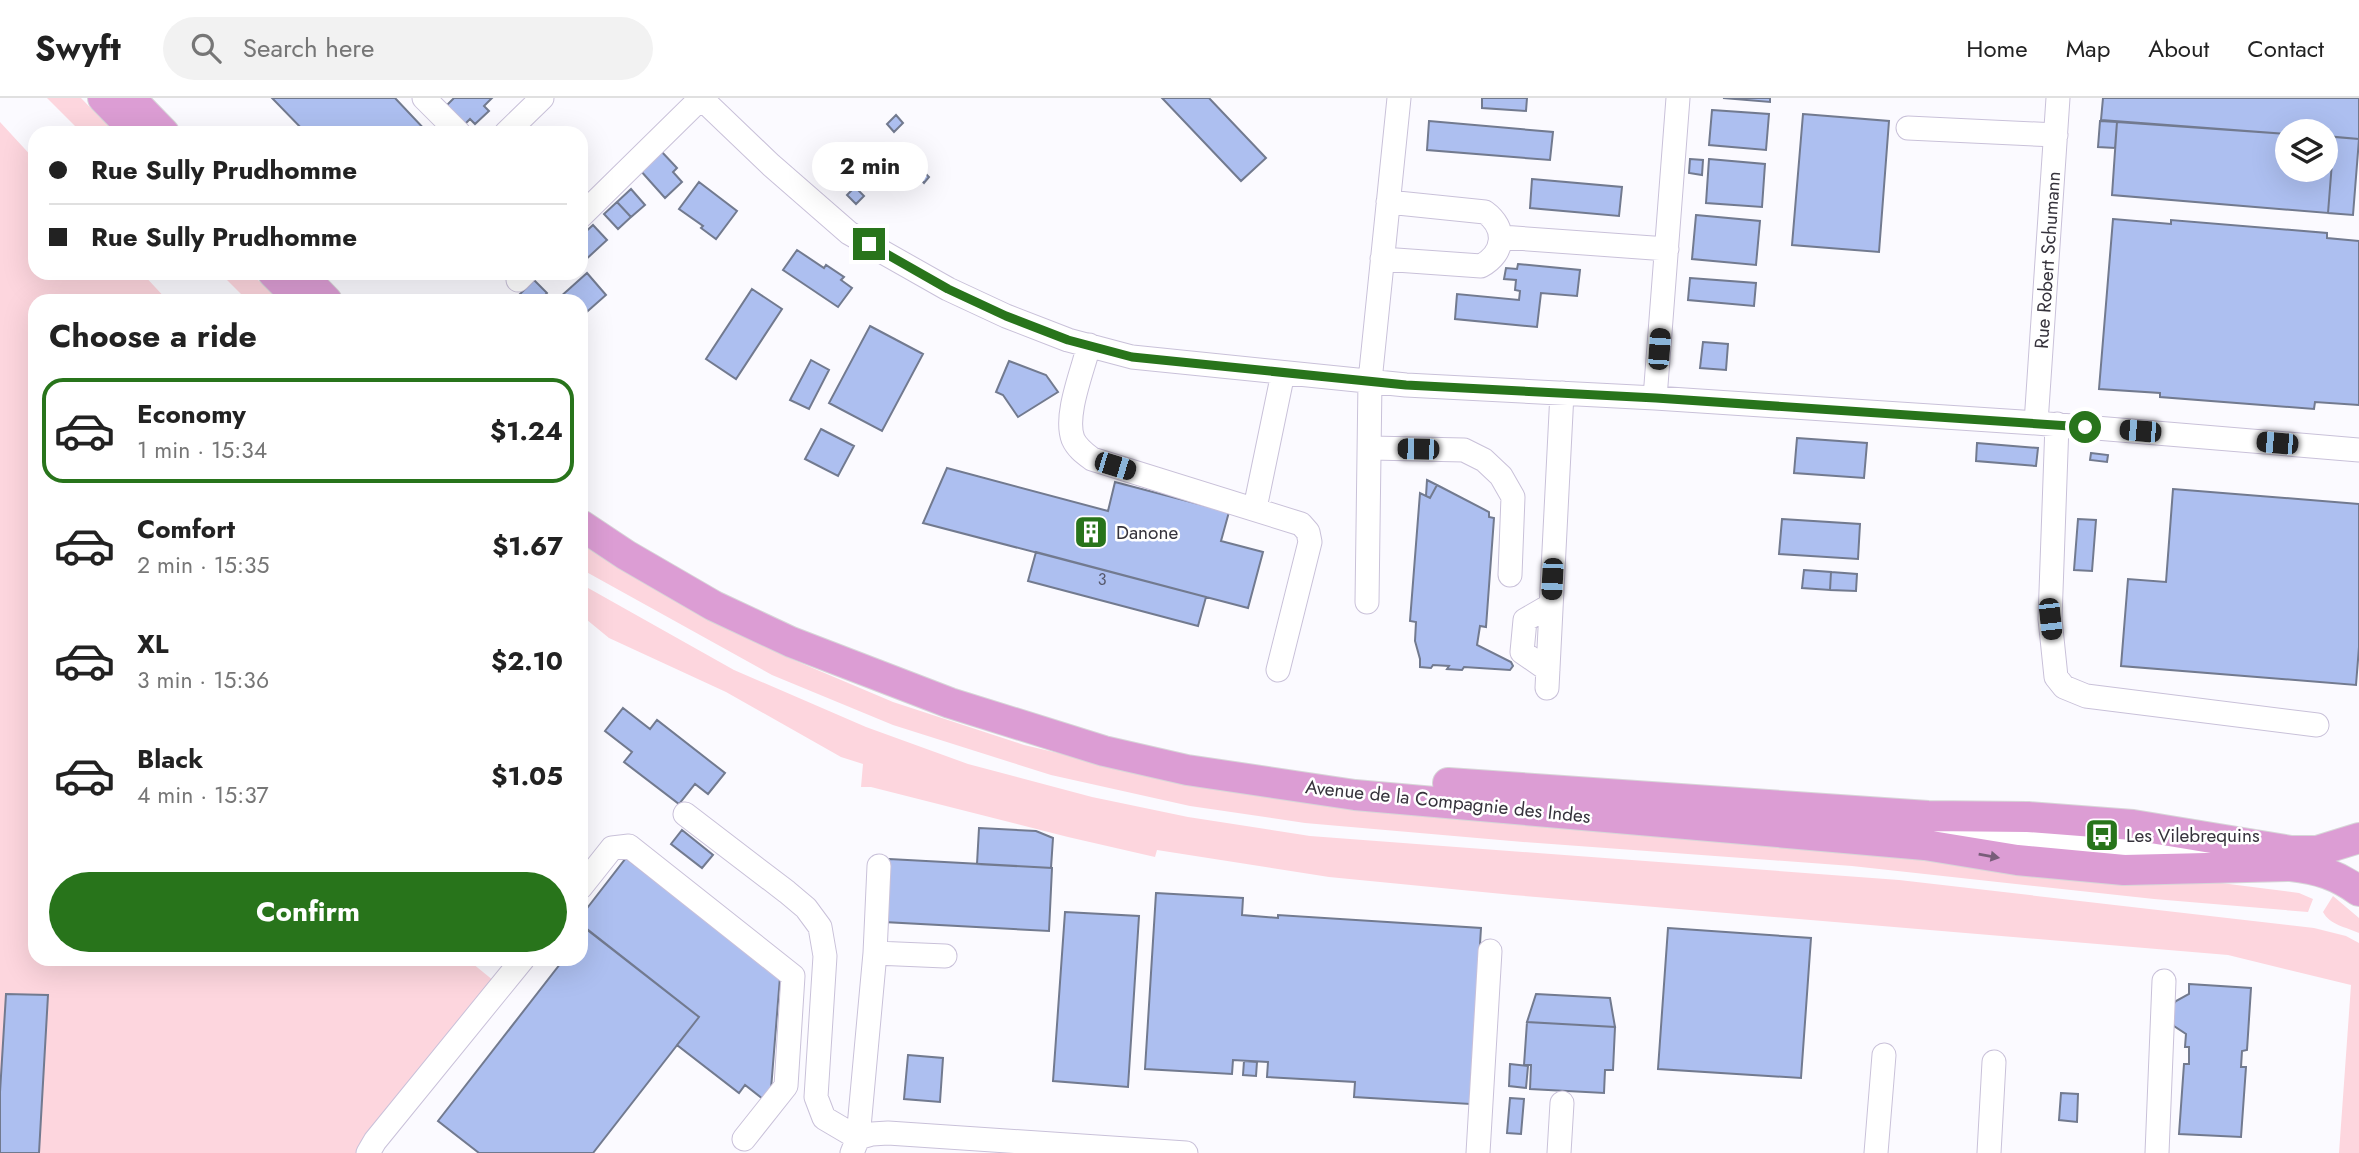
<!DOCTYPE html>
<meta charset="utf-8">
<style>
body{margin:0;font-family:Jost,sans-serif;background:#f2f2f2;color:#222;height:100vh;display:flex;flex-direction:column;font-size:26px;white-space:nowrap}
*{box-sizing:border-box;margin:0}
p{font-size:23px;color:#767676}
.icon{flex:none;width:38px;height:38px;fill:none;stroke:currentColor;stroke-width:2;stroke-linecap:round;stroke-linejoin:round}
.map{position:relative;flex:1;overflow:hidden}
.details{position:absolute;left:28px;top:196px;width:560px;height:672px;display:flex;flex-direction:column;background:#fff;border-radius:21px;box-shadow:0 7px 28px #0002}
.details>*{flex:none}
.top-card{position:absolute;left:28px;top:28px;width:560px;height:154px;border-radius:21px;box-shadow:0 7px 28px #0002;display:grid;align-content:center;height:154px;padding:0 21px;background:#fff}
.buttons{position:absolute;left:2275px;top:21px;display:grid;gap:14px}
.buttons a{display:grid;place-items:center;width:63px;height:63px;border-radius:50%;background:#fff;box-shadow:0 7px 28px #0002;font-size:35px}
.end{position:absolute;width:32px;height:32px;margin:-16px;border:9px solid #28741b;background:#fff;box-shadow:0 0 0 4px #fff}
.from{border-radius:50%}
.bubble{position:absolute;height:49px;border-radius:24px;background:#fff;box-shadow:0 7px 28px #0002;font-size:23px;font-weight:700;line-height:49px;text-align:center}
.car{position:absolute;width:21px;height:42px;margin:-21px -10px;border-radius:9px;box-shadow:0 0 5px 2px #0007;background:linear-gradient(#222 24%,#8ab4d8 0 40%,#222 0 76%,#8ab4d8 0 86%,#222 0)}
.top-card b{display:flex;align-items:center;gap:24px;height:66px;font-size:26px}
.top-card b+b{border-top:2px solid #e0e0e0}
.top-card i{width:18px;height:18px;background:#222}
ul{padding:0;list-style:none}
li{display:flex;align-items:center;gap:21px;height:105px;margin:0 14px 10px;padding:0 7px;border:4px solid transparent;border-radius:21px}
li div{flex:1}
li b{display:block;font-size:26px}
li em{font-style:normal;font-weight:700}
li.on{border-color:#28741b}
li>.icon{width:63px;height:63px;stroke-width:1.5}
h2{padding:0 21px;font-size:32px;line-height:84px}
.button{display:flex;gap:14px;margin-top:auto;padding:14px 21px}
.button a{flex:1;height:80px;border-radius:42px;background:#28741b;color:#fff;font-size:28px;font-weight:700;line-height:80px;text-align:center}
header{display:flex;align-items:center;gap:42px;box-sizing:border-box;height:98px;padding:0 35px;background:#fff;border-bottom:2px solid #e0e0e0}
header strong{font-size:33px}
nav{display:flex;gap:38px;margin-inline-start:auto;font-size:24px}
.search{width:490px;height:63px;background:#f2f2f2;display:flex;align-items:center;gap:18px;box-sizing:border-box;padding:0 24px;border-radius:38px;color:#767676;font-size:26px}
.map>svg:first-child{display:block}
</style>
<header>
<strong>Swyft</strong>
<div class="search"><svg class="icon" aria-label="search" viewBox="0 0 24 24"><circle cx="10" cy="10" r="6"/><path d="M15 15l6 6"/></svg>Search here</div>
<nav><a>Home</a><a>Map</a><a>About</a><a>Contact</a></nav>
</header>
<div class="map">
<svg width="2359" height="1055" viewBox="0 0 2359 1055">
<rect width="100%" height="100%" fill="#fbfaff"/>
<!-- green -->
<path fill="#fdd6de" d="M47,0h34l34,35h-33z
M0,24l35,38v113h107l26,28h-133v658h432l27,22 -135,172h-359z
M220,175h31l28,28h-31z
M581,446l201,111 111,47 131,43 153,36 745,72 206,31 93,-1 78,10 14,6 -5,13 -154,-13 -302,-33 -329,-24 -218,-19 -115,-17 -139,-31 -158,-50 -121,-50 -191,-106z
M581,486l153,86 132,57 102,37 124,33 96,20 122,19 589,44 415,48 32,8 13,7v210h-20l12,-168 -123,-30 -715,-60 -184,-18 -172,-27 -2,7 -87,-20 -197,-50h-10l2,-23 -22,-7 -115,-65 -117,-54 -28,-23z
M2333,798l26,22v15c-13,-6 -29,-8 -36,-21z"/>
<!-- building -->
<path fill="#adbff0" stroke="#727a8f" stroke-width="2" d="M272,0h123l33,35h-122z
M454,0h38l-8,8 5,5 -14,13 -5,-5 -7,7 -19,-18z
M1162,0h47l57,60 -25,23z
M1482,0h45l-1,13 -44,-3z
M1723,0h47v4z
M2103,0h256v41l-33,-3v-5h-39v3l-186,-14z
M1712,12l57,4 -3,36 -57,-5z
M1803,16l86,7 -10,131 -87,-7z
M896,17l7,8 -9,9 -7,-8z
M1429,23l124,11 -3,28 -123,-10z
M2100,23l17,1 -2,26 -17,-1z
M2117,24l170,12v36h39v-34l8,1 -6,76 -216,-18z
M2334,39l25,2 -6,76 -25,-2z
M835,52l22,21 -14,15 -22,-21z
M661,53l16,17 -4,4 9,10 -17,16 -25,-28z
M1690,61l13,1 -1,15 -13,-2z
M1709,61l56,5 -3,43 -56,-4z
M922,72l7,7 -5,6 -7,-7z
M1532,81l90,8 -3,29 -89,-8z
M699,84l38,29 -21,28 -15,-11 2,-2 -24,-17z
M855,89l9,9 -8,8 -9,-9z
M631,91l14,16 -14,12 -14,-15z
M617,104l14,15 -13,12 -14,-15z
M1696,117l64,6 -4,44 -64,-6z
M2113,121l58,5v-4l156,13v5l32,3v164l-44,-3 -1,7 -154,-12v-4l-61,-4z
M593,127l14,15 -25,23 -1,-27z
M797,152l27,18 2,-3 18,12 -3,3 11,8 -14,19 -55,-37z
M1518,166l62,6 -3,26 -36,-3 -4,34 -82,-8 2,-25 62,6 1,-9 -5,-1 1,-10 -12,-1 2,-11 11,1z
M587,175l19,22 -25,22v-16h-19l-3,-3z
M1690,180l66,5 -2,23 -66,-6z
M534,182l13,13 -7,8h-27z
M752,191l30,20 -46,70 -30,-20z
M870,228l53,28 -41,77 -53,-28z
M1703,244l25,2 -2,26 -26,-2z
M811,262l18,10 -20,39 -19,-9z
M1009,263l37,14 12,17 -40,25 -15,-22 -7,-3z
M821,331l33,17 -16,30 -33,-17z
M1797,340l70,5 -3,35 -70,-5z
M1977,345l61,5 -2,18 -60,-5z
M2091,355l17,2 -1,7 -17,-2z
M947,370l161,43 7,-29 114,30 -8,29 42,11 -15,56 -325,-85z
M1427,382l10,5 -7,13 -4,-2z
M1437,387l52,27v5l5,1 -8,109 -6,-1 -3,19 34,17 2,4 -3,4 -46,-3 -2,3 -15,-1 2,-3 -16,-1 -2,3 -11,-1v-8l-5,-18 1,-19 -6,-1 10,-128 10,5z
M2173,391l186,15v143l-3,38 -235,-19 7,-87 38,3z
M1782,421l78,5 -2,35 -79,-5z
M2078,421l18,1 -4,51 -18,-1z
M1036,454l170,45 -8,29 -170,-45z
M1804,472l27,2 -1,18 -28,-2z
M1831,474l26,2 -1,17 -26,-1z
M623,610l27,21 7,-9 68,53 -17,21 -13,-10 -16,20 -55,-42 8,-10 -27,-21z
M979,730l57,3 17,7 -2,30 -74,-4z
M682,732l31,25 -11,13 -31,-24z
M626,760l154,119 -9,112 -8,10 -18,-14 -6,8 -62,-48 22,-28 -118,-92v-9z
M889,761l163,9 -3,63 -165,-9z
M1156,795l87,5 -1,17 36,3v-3l203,13 -11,176 -116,-7 1,-15 -88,-5 1,-15 -35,-2 -1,14 -87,-5z
M1065,814l74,4 -11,171 -75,-6z
M1668,830l143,10 -10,140 -143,-9z
M587,831l112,88 -106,136h-114l-41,-32 126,-162h17v-22z
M2189,886l62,4 -4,62 -5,1 -1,16h5l-5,70 -62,-3 5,-70h5v-17h-4l1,-13 -12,-8 -4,-8v-9l6,-8 13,-7z
M6,896l42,1 -9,158h-39v-61z
M1536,896l74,4 5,29 -88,-5z
M1527,924l88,5 -2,43h-8l-1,23 -74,-4 1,-24h-7z
M908,957l35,3 -3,44 -36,-3z
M1244,963l13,1 -1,14 -13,-1z
M1510,966l18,2 -2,22 -17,-2z
M2061,995l17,1 -1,28 -18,-2z
M1510,1000l14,1 -3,35 -14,-1z"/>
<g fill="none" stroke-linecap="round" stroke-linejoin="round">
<!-- minor casing -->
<g stroke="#c9c1d9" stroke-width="25">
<path id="minor" d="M424,0l35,35
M701,0l70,67 78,68 99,56 58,27 62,24 64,17 274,28 249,13 381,25 323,27
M1908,30l148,7
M506,35l36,-35
M581,118l120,-118
M1501,139l166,12
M1382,161l99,7c24,-13 26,-38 4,-54l-97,-10
M518,182l7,-7
M1089,247c-6,25 -25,70 -16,94 4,9 11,14 19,20l209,65 7,8 2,10 -32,128
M1655,300l23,-300
M2036,325l22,-325
M2057,326l-7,195 6,58 8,10 22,9 231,29
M1371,350l93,2 20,10 17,16 12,21 -3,78
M1255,410l28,-135
M1367,504l3,-221 29,-283
M1548,572l-26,-18 3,-32 26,-15
M1547,590l15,-295
M685,716l102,78 19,16 14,19 5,29 -9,141 8,21 34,20 17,-185 4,-87
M1924,731l294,22
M581,789l31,-39 17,-2 164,130 -7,110 -42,53
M875,855l70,3
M368,1055l7,-12 148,-182
M852,1055l6,-15 14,-4 16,-1 298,20
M1478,1055l12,-202
M1559,1055l3,-50
M1876,1055l8,-98
M1989,1055l5,-91
M2157,1055l7,-172"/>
</g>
<!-- major casing -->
<g stroke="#d7d6d8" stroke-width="32">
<path id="major" d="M103,0l34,35
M130,0l34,35
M273,175l28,28
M300,175l27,28
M581,427l45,30 88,51 77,36 159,61 154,48 83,19 168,25 570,50 92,15 107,10 167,-4c27,3 46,9 68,25
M1448,685l480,33 100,1 105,8 158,26h26l42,-13"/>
</g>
<!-- minor -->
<use href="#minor" stroke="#fff" stroke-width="23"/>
<!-- major -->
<use href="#major" stroke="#dc9dd4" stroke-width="30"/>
</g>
<!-- one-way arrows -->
<defs><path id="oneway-solid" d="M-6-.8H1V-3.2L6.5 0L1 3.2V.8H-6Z" transform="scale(1.75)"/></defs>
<use fill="#785d79" href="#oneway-solid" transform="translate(1989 758) rotate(10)"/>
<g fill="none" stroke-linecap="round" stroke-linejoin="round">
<!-- route -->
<path stroke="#28741b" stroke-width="9" d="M869,146l79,45 58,27 62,24 64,17 274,28 250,13 429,29"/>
</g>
<!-- icons -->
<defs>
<g id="building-square" transform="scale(1.75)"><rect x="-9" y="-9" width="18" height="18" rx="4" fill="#28741b" stroke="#fff"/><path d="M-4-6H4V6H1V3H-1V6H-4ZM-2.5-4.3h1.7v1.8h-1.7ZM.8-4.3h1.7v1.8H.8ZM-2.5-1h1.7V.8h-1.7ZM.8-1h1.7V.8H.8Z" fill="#fff"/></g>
<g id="bus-square" transform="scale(1.75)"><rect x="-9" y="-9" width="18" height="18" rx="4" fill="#28741b" stroke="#fff"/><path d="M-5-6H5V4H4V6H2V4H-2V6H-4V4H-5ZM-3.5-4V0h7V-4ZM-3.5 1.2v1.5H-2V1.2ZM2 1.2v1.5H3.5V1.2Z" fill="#fff"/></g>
</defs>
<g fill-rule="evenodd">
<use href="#building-square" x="1091" y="434"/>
<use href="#bus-square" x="2102" y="737"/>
</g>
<g text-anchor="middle" stroke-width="5" stroke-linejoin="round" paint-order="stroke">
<!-- number labels -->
<g font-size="16" fill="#545669">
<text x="1102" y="487">3</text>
</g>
<!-- street labels -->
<g font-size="19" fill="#36333c" stroke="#fff">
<text transform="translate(2047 162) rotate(-86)" y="7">Rue Robert Schumann</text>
<text transform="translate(1448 703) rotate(6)" y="7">Avenue de la Compagnie des Indes</text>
</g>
<!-- poi labels -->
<g font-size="19" fill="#36333c" stroke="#fff" text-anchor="start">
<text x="1116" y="441">Danone</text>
<text x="2126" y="744">Les Vilebrequins</text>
</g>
</g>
</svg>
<div class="buttons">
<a><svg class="icon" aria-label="layers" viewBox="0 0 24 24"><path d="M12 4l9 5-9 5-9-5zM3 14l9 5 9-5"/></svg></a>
</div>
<i class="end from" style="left:2085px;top:329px"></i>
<i class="end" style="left:869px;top:146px"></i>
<div class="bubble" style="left:812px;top:44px;width:116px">2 min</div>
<i class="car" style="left:1659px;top:251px;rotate:4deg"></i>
<i class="car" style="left:2140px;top:333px;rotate:275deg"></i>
<i class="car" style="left:2277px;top:345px;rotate:275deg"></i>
<i class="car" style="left:1418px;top:351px;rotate:271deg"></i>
<i class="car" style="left:1115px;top:368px;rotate:107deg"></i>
<i class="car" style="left:1552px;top:481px;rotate:183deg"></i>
<i class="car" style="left:2050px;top:521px;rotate:174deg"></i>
<div class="top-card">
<b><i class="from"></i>Rue Sully Prudhomme</b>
<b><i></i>Rue Sully Prudhomme</b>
</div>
<section class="details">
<h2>Choose a ride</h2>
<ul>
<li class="on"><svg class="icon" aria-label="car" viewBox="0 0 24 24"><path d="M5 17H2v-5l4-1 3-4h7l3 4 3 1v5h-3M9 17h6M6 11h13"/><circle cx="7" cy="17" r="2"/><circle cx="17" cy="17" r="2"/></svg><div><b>Economy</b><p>1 min · 15:34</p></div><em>$1.24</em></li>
<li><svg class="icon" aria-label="car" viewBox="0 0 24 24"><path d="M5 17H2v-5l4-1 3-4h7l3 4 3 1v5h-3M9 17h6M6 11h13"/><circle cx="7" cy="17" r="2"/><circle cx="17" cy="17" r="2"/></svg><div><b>Comfort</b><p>2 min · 15:35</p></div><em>$1.67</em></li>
<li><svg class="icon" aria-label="car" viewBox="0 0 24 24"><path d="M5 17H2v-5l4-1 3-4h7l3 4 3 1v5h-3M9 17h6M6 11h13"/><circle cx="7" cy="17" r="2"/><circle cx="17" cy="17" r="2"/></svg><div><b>XL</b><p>3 min · 15:36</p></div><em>$2.10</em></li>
<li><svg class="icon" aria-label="car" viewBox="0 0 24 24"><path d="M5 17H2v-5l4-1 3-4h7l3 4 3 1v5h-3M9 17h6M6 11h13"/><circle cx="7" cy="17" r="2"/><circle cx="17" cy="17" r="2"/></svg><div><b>Black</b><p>4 min · 15:37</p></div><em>$1.05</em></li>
</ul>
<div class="button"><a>Confirm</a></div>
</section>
</div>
